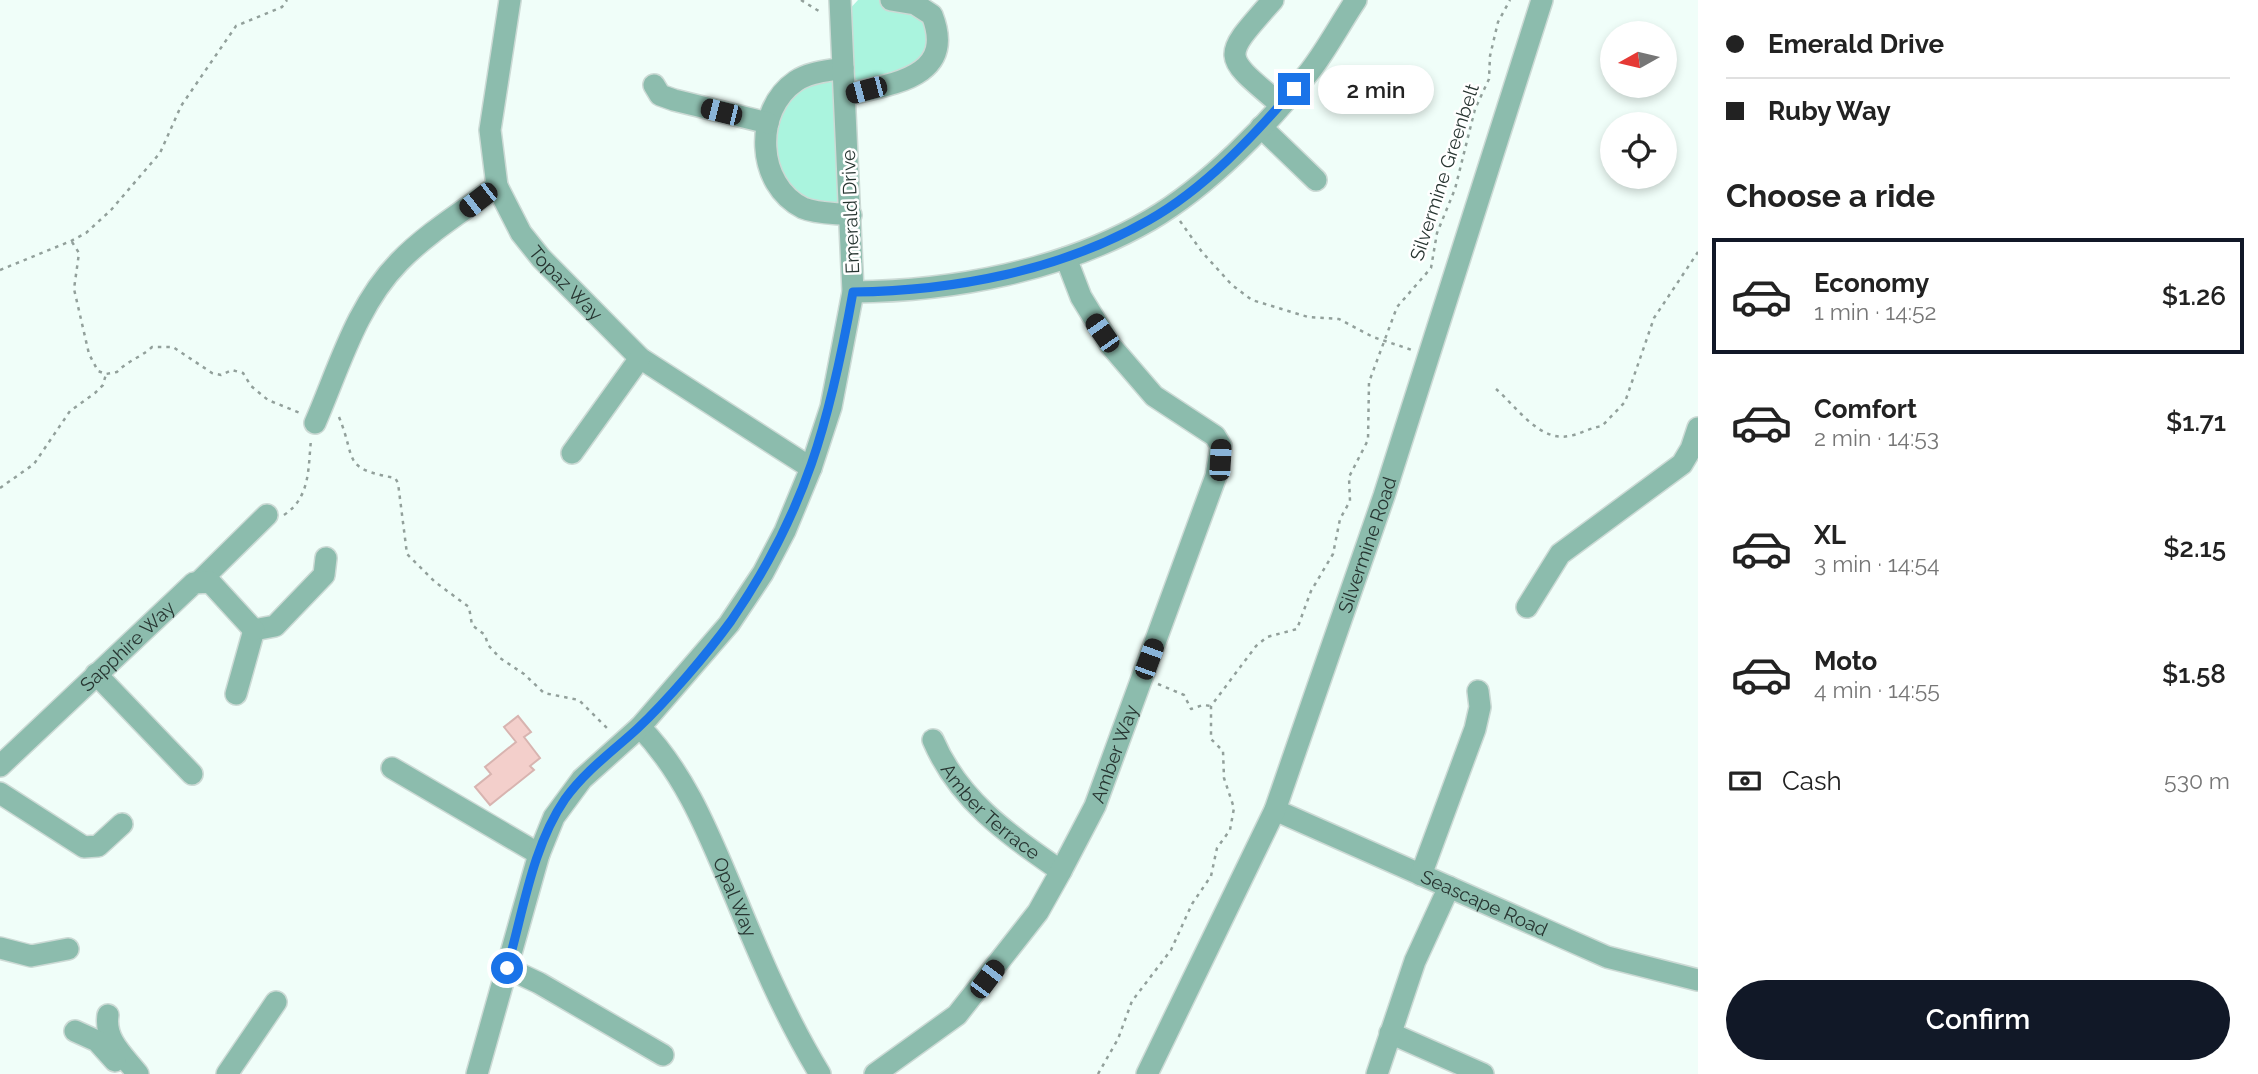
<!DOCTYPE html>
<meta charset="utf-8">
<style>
body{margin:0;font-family:Raleway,sans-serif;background:#f2f2f2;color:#222;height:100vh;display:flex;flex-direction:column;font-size:26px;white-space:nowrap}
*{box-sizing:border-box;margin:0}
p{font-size:23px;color:#767676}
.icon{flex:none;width:38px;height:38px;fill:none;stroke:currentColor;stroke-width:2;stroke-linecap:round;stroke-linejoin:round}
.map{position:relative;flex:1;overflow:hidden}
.panel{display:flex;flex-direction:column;background:#fff;width:560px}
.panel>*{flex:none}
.top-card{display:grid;align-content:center;height:154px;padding:0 28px;background:#fff}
.needle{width:46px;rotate:262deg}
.fabs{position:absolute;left:1600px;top:21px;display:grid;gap:14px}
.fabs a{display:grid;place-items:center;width:77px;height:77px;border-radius:50%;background:#fff;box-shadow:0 4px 10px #0003;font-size:35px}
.end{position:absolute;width:32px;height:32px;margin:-16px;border:9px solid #1a73e8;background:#fff;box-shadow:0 0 0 4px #fff}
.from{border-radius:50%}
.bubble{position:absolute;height:49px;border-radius:24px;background:#fff;box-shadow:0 4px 10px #0003;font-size:23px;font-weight:600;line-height:49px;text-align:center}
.car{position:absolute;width:21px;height:42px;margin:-21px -10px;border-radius:9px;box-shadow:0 0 5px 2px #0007;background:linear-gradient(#222 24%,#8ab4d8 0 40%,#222 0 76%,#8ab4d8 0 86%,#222 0)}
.top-card b{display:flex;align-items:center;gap:24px;height:66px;font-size:26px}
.top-card b+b{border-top:2px solid #e0e0e0}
.top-card i{width:18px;height:18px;background:#222}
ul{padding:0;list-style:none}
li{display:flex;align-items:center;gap:21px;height:116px;margin:0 14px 10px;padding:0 14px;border:4px solid transparent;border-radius:0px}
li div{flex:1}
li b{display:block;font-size:26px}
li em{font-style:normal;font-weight:600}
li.selected{border-color:#111827}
li>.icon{width:63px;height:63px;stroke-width:1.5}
h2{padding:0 28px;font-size:32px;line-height:84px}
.pay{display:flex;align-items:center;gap:18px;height:77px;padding:0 28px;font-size:26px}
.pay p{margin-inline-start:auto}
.primary-button{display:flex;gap:14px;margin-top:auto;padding:14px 28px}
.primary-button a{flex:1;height:80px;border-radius:42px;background:#111827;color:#fff;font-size:28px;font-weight:600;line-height:80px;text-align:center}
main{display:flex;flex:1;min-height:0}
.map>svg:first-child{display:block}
</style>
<main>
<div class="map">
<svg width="1698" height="1074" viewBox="0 0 1698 1074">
<rect width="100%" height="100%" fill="#f0fef9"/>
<!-- green -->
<path fill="#aaf4de" d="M858,0h30l44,17 -3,47 -60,18 -16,-3 -7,-66z
M843,73l5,140 -47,-7c-38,-52 -40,-65 -6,-122z"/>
<!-- building -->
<path fill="#f3cfcb" stroke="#d8b4b0" stroke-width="2" d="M518,716l13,16 -7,5 16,21 -10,8 4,4 -44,35 -15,-18 16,-13 -6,-7 31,-25 -12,-15z"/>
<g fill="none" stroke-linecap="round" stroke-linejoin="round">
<!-- minor casing -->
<g stroke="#ccdad5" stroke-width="24">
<g id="minor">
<path id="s1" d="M510,0l-20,130 7,56 24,47 20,25 99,100 171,110"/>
<path d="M1273,0c-52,59 -52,54 8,105"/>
<path d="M843,68c-15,3 -34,4 -47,13 -43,29 -40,104 7,127 14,6 33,5 48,7"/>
<path d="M654,85l6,10 14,5 94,23"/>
<path d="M846,95c43,-11 111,-16 86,-80l-17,-11 -24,-4"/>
<path d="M1261,127l55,53"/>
<path d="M853,292c100,-1 209,-21 297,-72 58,-34 118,-95 160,-149 17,-22 30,-47 46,-71"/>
<path d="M315,423c24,-55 41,-117 84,-161 28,-29 66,-52 98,-76"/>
<path d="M572,453l68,-95"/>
<path d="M200,581l67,-66"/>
<path d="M1527,607l33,-53 122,-90 9,-15 7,-21"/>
<path d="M96,674l96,100"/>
<path d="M236,694l18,-64 21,-4 49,-51 2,-17"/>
<path id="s2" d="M640,727c45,47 67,103 92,162 26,63 52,126 88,185"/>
<path id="s3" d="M933,740c26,61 75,94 128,131"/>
<path id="s4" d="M0,766l194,-183 16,-1 44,48"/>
<path d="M392,768l147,86"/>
<path d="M0,793l84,54 14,-1 24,-22"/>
<path id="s5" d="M1275,810l332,147 91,23"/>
<path d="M1421,875l54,-146 5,-22 -2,-16"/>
<path d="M0,948l31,8 37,-7"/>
<path d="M507,968l32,15 124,72"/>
<path d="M108,1015c-4,25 16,41 30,59"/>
<path d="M75,1031l22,10 18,20"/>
<path d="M1390,1033l93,41"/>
<path d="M227,1074l49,-72"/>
<path d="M477,1074l62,-220 15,-37 28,-38 58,-52 89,-103 34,-51 22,-42 26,-63 20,-61 22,-115 -13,-292"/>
<path id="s6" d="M875,1074l82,-59 81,-103 23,-41 34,-65 121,-330 5,-30 -6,-10 -61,-40 -43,-50 -30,-49 -15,-39"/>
<path id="s7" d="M1147,1074l128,-264 109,-314 158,-496"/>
<path d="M1377,1074l38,-113 34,-74"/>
</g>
</g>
<!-- path -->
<path stroke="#92a09b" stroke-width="2.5" stroke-dasharray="3.5 5" stroke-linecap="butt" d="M801,0l21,13
M1180,221l22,31 30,33 20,15 56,17 31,2 34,18 39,13
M72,242l7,11 -5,36 15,65 9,17 8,3 11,-2c10,-11 23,-14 35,-25h21l39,26 9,2 11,-5 11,3 8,13 17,14 32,13
M0,270l71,-29 15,-8 25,-23 49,-57 21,-47 55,-80 46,-19 5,-7
M1496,389c20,17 43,53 73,47 12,-2 20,-8 33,-10l23,-24 29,-84 44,-66
M339,417c18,44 2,51 56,61l3,5 9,71 28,28 34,25 3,18 13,10 3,10 12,13 24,16 20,19 35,7 30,30
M0,488l34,-24 36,-53 25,-18 8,-8 3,-11
M284,515c27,-18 24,-48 27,-75
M1158,684l26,11 7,14 12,-4 8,1
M1098,1074l20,-35 14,-38 39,-51 21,-46 19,-28 6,-28 13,-18 4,-22 -10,-30 -1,-27 -12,-12v-33l45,-60 11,-9 30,-8 14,-38 22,-37 7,-35 10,-18 -1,-24 19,-37 1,-58 28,-75 34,-39 6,-35 18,-44 20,-80 14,-30 1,-23 8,-34 12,-22"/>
<!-- minor -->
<use href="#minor" stroke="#8cbcad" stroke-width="21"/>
</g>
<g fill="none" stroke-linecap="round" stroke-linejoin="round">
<!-- route -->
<path stroke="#1a73e8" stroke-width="9" d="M507,968c16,-55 25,-121 58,-169 20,-28 48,-48 72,-70 30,-28 70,-75 94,-108 75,-109 99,-201 122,-329 100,-1 207,-21 296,-72 55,-31 104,-83 145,-131"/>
</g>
<g text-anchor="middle" stroke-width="5" stroke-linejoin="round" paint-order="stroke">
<!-- street labels -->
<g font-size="19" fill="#273531" stroke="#fff">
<text transform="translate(1444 172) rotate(-72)" y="7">Silvermine Greenbelt</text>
<text transform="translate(850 212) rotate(-92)" y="7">Emerald Drive</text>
<text dy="7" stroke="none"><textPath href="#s1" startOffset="308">Topaz Way</textPath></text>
<text dy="7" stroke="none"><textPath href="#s7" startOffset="574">Silvermine Road</textPath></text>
<text dy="7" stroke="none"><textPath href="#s4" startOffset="175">Sapphire Way</textPath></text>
<text dy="7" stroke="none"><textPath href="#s6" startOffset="408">Amber Way</textPath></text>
<text dy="7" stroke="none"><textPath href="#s3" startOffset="93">Amber Terrace</textPath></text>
<text dy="7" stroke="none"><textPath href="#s2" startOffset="196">Opal Way</textPath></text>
<text dy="7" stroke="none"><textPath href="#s5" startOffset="229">Seascape Road</textPath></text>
</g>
</g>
</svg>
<div class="fabs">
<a><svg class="needle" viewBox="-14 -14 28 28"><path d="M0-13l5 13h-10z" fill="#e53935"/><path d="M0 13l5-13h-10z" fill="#767676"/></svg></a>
<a><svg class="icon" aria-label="locate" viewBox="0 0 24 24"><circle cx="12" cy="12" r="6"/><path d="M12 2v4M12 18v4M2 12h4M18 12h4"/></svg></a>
</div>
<i class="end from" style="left:507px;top:968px"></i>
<i class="end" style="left:1294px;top:89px"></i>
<div class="bubble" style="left:1318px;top:65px;width:116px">2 min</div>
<i class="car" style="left:866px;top:90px;rotate:255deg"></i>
<i class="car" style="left:721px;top:112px;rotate:284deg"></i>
<i class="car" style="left:478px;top:200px;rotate:232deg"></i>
<i class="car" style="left:1102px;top:333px;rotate:325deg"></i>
<i class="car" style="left:1220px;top:460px;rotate:3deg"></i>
<i class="car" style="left:1149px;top:659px;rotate:20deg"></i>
<i class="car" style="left:987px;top:979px;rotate:37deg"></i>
</div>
<section class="panel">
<div class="top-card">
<b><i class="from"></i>Emerald Drive</b>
<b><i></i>Ruby Way</b>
</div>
<h2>Choose a ride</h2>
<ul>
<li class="selected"><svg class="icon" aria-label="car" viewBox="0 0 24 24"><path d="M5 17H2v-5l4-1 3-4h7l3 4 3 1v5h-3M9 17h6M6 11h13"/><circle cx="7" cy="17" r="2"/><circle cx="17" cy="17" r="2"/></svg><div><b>Economy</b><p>1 min · 14:52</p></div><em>$1.26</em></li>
<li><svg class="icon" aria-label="car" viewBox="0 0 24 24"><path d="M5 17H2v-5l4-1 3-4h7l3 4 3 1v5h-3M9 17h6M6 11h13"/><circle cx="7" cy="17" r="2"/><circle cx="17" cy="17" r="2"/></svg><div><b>Comfort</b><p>2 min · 14:53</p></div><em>$1.71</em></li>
<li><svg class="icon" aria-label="car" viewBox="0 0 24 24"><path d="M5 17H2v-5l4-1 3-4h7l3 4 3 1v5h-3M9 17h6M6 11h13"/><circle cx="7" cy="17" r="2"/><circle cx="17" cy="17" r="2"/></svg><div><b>XL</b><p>3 min · 14:54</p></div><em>$2.15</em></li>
<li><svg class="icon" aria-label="car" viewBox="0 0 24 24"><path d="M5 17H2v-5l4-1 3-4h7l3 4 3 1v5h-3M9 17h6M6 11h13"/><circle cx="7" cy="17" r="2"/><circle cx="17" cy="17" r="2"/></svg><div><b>Moto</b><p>4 min · 14:55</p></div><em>$1.58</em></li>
</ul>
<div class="pay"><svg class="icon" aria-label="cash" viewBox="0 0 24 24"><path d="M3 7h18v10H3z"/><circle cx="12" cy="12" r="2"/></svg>Cash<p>530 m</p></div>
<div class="primary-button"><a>Confirm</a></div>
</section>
</main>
